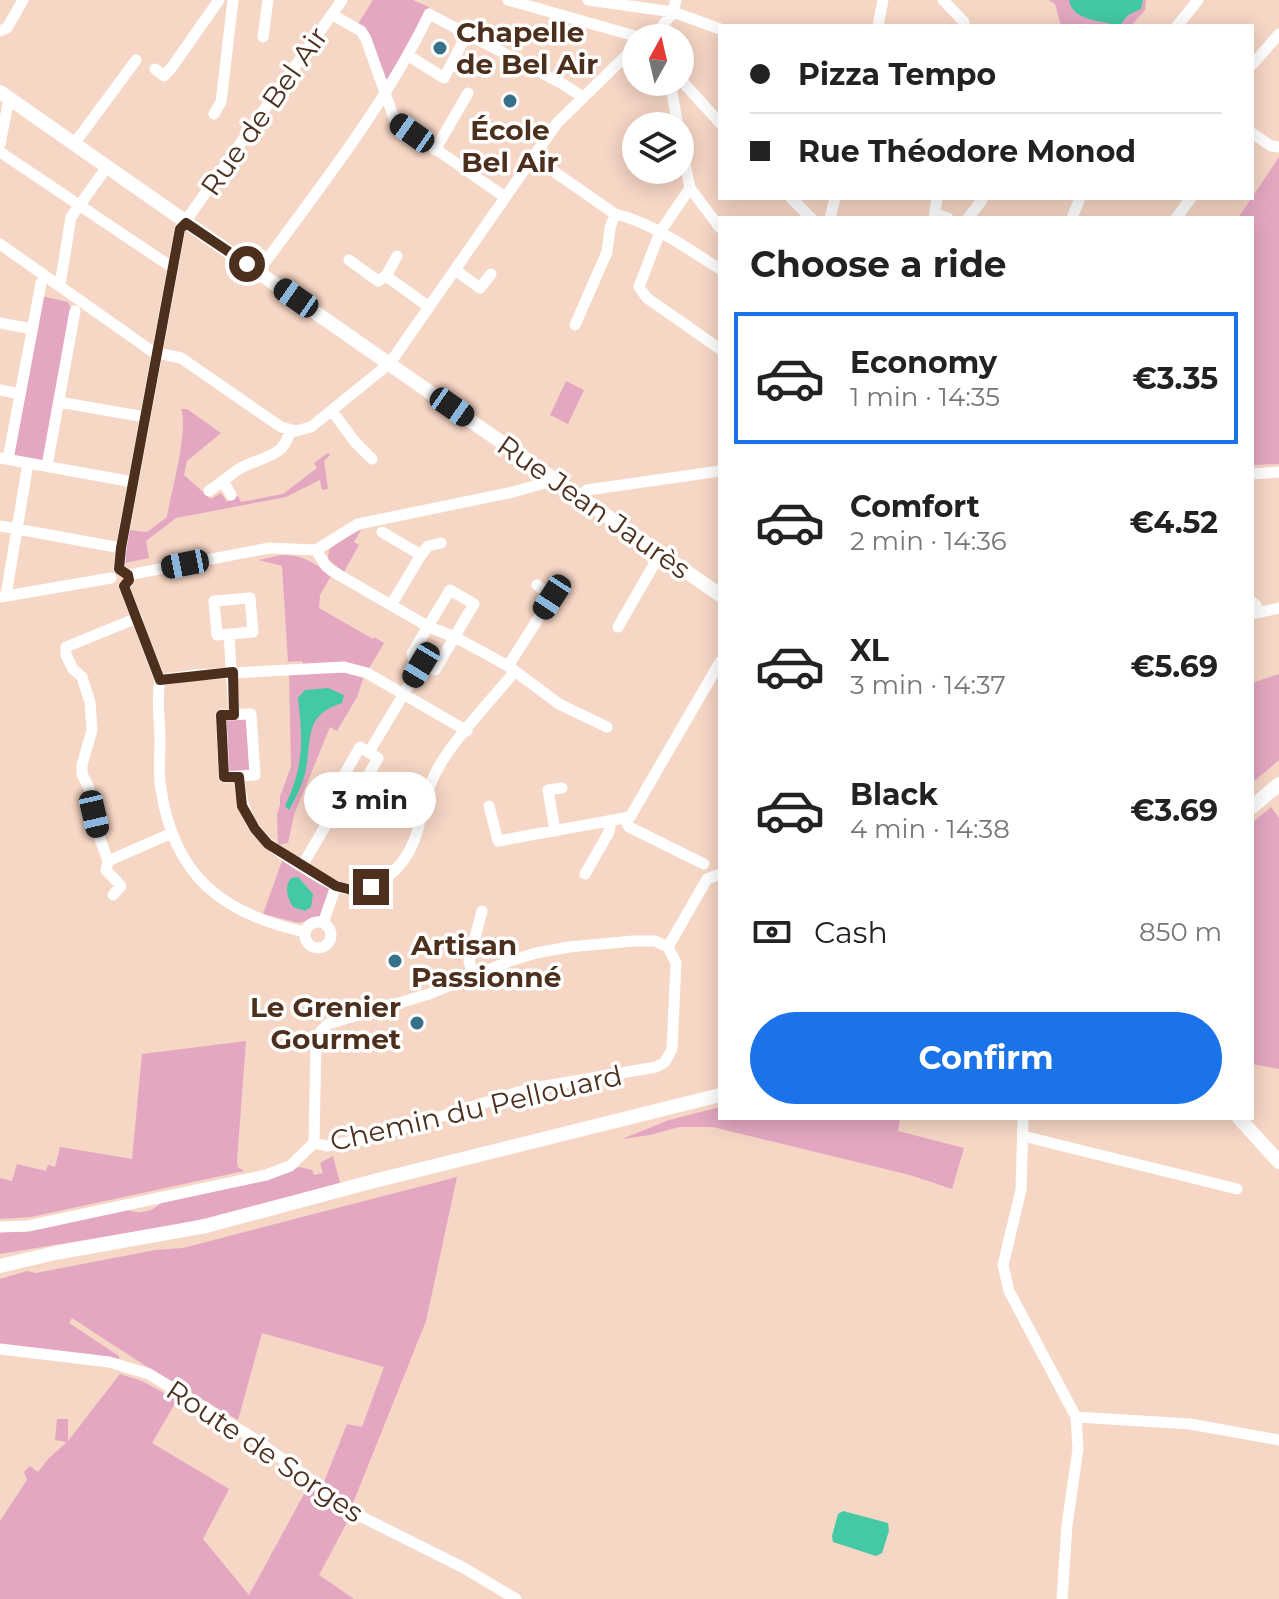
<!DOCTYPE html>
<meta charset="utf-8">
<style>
body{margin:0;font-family:Montserrat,sans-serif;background:#f2f2f2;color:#222;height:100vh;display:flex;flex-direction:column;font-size:30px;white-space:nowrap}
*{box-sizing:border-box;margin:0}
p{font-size:26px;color:#767676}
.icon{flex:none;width:44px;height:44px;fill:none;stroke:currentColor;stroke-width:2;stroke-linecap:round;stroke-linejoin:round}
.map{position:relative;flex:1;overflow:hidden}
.side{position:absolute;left:718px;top:216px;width:536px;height:904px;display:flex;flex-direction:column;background:#fff;border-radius:0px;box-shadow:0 4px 20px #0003}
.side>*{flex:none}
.banner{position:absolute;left:718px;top:24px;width:536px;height:176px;border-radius:0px;box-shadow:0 4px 20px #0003;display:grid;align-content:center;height:176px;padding:0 32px;background:#fff}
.needle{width:52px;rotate:8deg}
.controls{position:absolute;left:622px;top:24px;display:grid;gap:16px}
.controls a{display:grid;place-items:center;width:72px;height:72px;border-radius:50%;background:#fff;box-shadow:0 4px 20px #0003;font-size:40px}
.end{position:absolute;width:36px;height:36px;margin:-18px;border:10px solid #4d2f1d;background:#fff;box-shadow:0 0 0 4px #fff}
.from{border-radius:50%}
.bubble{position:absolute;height:56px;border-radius:28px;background:#fff;box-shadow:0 4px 20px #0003;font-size:26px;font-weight:700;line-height:56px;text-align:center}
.car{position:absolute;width:24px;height:48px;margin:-24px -12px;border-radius:10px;box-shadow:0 0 6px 2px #0007;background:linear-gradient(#222 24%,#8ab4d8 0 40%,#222 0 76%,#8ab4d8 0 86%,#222 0)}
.banner b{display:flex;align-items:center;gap:28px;height:76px;font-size:30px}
.banner b+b{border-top:2px solid #e0e0e0}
.banner i{width:20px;height:20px;background:#222}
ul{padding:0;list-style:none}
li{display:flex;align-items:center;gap:24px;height:132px;margin:0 16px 12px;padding:0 16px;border:4px solid transparent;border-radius:0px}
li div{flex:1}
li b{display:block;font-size:30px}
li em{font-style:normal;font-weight:700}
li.on{border-color:#1a73e8}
li>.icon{width:72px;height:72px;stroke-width:1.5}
h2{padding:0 32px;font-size:36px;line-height:96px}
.pay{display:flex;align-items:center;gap:20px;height:88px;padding:0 32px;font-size:30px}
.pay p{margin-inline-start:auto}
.primary-button{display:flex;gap:16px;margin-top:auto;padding:16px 32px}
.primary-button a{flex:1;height:92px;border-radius:48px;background:#1a73e8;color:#fff;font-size:32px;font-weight:700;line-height:92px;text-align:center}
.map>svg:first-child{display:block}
</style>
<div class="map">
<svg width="1279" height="1599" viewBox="0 0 1279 1599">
<rect width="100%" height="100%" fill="#f6d6c5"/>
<!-- green -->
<path fill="#e3a7c2" d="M373,0h40l16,7 -41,76 -19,-50 -11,-9z
M1049,0h97l-1,10 -14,16h-70l-6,-22z
M1279,157v307l-27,1v-247h-14z
M41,296l27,6 4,9 -28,151 -32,-6z
M566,381l18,9 -16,34 -18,-9z
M181,409h6l34,24 -34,28 -3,14 27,24 10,-6 6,9 11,-6 3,6 42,-8 34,-26 -3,-5 14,-10 2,2 -6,6 4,28 -6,1 -2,-10 -34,17 -110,21 -30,23 3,17 -24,5 4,-33 18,2 20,-15c4,-25 22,-87 14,-108z
M361,530l-7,12 5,3 -15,27 -16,-13 1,-9 19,-16z
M281,555c21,-1 34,8 50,21l-11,19 -1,13 54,31 1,-2 10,6 -16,27 -65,-6 -1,-3 -14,1 -6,-96 -23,-6z
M346,672l18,4 -7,21 -20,34 -7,-4 -36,88 -6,28 -10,2 -1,-31 3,-9v-9l11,-29 -2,-94z
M1279,674v86l-27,23v-100z
M246,717l4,54 -22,2 -4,-53z
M1271,807l8,11v251l-27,-5v-241z
M283,858l47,28 -8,29 -23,8 -36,-9z
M246,1041l-9,120 1,6 6,4 -213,46 -31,2v-41l12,3 5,-17 29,7 2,-6 7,2 5,-20 72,12 10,-105z
M720,1107v11h180l-2,13 66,17 -12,41 -42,-14 -197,-48h-34l-29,8 -28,4 47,-19z
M333,1156l7,27 -153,40 -187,31v-22h23l105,-22c12,5 26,1 34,-8l114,-26 24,-9 12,3 2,5 9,-2 -3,-10z
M457,1177l-31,144 -73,182v8l-34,64 35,24h-354v-78l27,-41 -3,-8 6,-6 8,6 10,-13 19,-17 -12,-2 2,-21h11v22l52,-67 22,7 35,19 -25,43 77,46 -26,50 46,56 60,-110 11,7 27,-68 15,3 22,-60 -122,-34 -24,87 -97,-57 -69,-45 -3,5 50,33v4c-40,-9 -79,-10 -119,-16v-65l27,-8 9,2 119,-23 28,-2z"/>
<!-- water -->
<path fill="#43c9a3" d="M1069,0h74l-2,9 -13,6 -7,9 -6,1c-17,-5 -43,-5 -46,-25z
M328,688l16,7 -2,8c-35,11 -31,31 -35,60 -2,16 -10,33 -18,47l-4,-4c19,-40 18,-66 13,-108l7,-8z
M298,877l15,17 -2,13 -6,4 -12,-4c-6,-10 -9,-20 -2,-29z
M843,1511l45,12 1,8 -7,22 -6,3 -43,-14 -1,-6 6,-22z"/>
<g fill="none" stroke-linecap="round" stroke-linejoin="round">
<!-- minor -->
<path stroke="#fff" stroke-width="11" d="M508,0l134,38
M588,0l85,12 47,17
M943,0l21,22v4
M333,15l28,16 5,8 29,82 110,76
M878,26l5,-26
M1177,26l21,-26
M0,31l7,-3 16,-28
M263,37l5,-37
M653,38l20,-26 3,-12
M409,56l35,22 23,-44
M1252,65l27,-31
M155,69l9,7 8,-9 47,-67
M680,79l40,44
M670,82l8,44
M214,114l7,-12 12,-102
M1252,133l19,13 8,1
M680,138l10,50 30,40
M0,144l9,-45
M74,144l62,-84
M435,150l33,-57
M0,152l173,116
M533,157l82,57c39,9 72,35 105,55
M690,188l-30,44 -21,55 8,11 73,51
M791,198l20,20
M935,214l13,4
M830,218l5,-20
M934,218l3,-20
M968,218l14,-18
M1072,218l8,-20
M1176,218l15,-20
M0,244l153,108 28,6 100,69 15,4 15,-4 79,-64 167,-240 79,-77
M397,256l-11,20 43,31
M349,260l29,21 8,-5
M455,270l25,18 11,-14
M258,272c60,-83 127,-166 171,-258l132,69 22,14
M60,285l11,-68 36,-50
M0,323l32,6
M575,325l32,-73 3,-24 5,-14
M0,390l20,4
M59,402l86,15
M332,411l23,31 17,17
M0,458l133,24
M8,459l33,-176
M47,466l28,-155
M1252,474l27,-2
M209,491l14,-10
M231,495l-8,-14c5,-4 11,-9 16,-12 19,-12 46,-10 51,-39
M578,496l9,-6 133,-19
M0,526l121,22
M382,532l39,23 -30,50
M316,550l10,16 6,5 97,56 26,10 53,29 51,38 48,23
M421,555l7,-9 13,-3
M119,569l2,-21 59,-319 162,-229
M128,575l141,-27 47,2 42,-26 155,-32 42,-12
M124,586l36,94c-4,19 0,41 0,61 0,15 -2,33 1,48 13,88 62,125 144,143
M450,590l24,14 -39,66 -14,-5 -8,-7 -1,-5z
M6,595l22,-132
M1,597l110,-19
M250,598l3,34 -36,3 -3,-34z
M1252,602l4,3 2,8
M1252,614l27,-6
M137,618l-71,29v8l7,14 9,8 8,25 2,28 -10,35v9l7,14 10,48 9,25 64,-28
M618,627l42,-73
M229,634l5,81
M508,666l44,-69 -15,-12
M160,680l35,-5 149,-8 23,6 100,58
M251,714l4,61 -31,2 -3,-62z
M360,747l18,11 -17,30 -18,-11z
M369,752l52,-87
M239,777c3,45 20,63 57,86 13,8 28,19 43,24 33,10 63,-16 75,-46 9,-23 10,-48 22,-69 17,-33 55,-71 79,-101
M489,806l9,35 132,-24 90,-155
M625,819l4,8 75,37
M555,831l-7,-41 14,-2
M108,861l-2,9 15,16 -8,9
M302,866l49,-84
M585,874l24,-42 2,-11
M305 935a13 13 0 1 1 26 0a13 13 0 1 1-26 0Z
M323,923l13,-37
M668,947l39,-68 13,-5
M473,975l-4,-14 13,-50
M1023,1118l-2,72 -18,75 6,26 67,126 2,32 -11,76 -5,74
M1023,1136l214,53
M314,1143l13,3 45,-8 156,-49 128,-22 9,-5 7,-13 4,-86 -8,-16
M314,1143l2,-101 5,-11 7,-7 101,-30 81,-33 26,-8 33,-6 64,-6h22l13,6
M0,1227l28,-1 238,-51 24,-9 24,-23
M0,1349l109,13 40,12 106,65 103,76 106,53 52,31
M1076,1417l114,7 89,16"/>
<!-- major -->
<path stroke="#fff" stroke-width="14" d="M0,92l720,503
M1252,807l27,-23
M1239,1118l40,44
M0,1266l55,-13 151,-27 168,-45 346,-86"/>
</g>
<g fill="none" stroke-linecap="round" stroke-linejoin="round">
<!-- route -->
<path stroke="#4d2f1d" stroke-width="10" d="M247,264l-61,-41 -6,6 -59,319 -2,21 9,6 1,5 -5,6 36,94 73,-8 1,43h-13l3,62h15l3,29 13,23 13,15 68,42 16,4 19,-3"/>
</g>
<!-- markers -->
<g fill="#377089" stroke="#fff" stroke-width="3">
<circle cx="440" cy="48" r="8"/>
<circle cx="510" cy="101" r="8"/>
<circle cx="395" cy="961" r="8"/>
<circle cx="417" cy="1023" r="8"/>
</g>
<g text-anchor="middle" stroke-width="7" stroke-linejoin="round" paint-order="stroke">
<!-- poi labels -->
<g font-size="28" font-weight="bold" fill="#4d2f1d" stroke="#fff" text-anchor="start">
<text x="456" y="42">Chapelle<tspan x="456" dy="32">de Bel Air</tspan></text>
<text x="510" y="140" text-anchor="middle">École<tspan x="510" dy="32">Bel Air</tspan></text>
<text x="411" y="955">Artisan<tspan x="411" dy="32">Passionné</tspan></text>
<text x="401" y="1017" text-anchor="end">Le Grenier<tspan x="401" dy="32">Gourmet</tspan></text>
</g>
<!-- street labels -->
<g font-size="28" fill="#4d2f1d" stroke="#fff">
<text transform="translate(264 111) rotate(-55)" y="10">Rue de Bel Air</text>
<text transform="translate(594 507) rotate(35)" y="10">Rue Jean Jaurès</text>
<text transform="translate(476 1108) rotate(-13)" y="10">Chemin du Pellouard</text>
<text transform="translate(265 1451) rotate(34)" y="10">Route de Sorges</text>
</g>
</g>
</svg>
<div class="controls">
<a><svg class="needle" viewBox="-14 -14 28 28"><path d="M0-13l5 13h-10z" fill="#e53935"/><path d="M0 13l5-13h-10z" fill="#767676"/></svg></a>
<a><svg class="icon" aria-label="layers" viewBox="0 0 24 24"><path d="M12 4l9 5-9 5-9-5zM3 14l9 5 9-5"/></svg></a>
</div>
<i class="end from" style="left:247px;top:264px"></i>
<i class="end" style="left:371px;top:887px"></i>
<div class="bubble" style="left:304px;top:772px;width:132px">3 min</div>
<i class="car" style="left:412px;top:133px;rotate:305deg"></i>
<i class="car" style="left:296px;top:298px;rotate:305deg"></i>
<i class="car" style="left:452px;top:407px;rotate:125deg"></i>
<i class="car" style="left:185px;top:564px;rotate:259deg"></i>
<i class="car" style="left:552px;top:597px;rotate:213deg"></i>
<i class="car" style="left:421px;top:665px;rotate:211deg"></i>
<i class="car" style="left:94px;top:814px;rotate:167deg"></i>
<div class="banner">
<b><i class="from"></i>Pizza Tempo</b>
<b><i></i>Rue Théodore Monod</b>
</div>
<section class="side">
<h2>Choose a ride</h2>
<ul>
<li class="on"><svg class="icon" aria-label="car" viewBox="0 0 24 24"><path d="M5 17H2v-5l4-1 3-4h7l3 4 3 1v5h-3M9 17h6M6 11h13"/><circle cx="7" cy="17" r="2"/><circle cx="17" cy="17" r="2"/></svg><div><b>Economy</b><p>1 min · 14:35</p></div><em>€3.35</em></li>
<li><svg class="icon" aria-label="car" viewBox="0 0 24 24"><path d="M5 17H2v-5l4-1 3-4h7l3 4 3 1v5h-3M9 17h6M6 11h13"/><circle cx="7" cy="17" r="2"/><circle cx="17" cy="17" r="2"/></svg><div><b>Comfort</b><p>2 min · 14:36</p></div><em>€4.52</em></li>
<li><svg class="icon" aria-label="car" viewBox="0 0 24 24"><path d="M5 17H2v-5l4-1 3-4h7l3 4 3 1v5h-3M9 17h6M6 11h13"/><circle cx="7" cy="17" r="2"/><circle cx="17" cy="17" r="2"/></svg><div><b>XL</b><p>3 min · 14:37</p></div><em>€5.69</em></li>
<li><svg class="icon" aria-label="car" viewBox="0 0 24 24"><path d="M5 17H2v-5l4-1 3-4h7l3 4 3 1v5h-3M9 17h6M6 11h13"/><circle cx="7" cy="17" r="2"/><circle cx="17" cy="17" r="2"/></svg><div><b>Black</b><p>4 min · 14:38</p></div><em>€3.69</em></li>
</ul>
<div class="pay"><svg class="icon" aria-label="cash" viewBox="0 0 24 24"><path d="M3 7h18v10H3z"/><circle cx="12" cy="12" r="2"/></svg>Cash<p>850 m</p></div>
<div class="primary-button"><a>Confirm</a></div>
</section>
</div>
